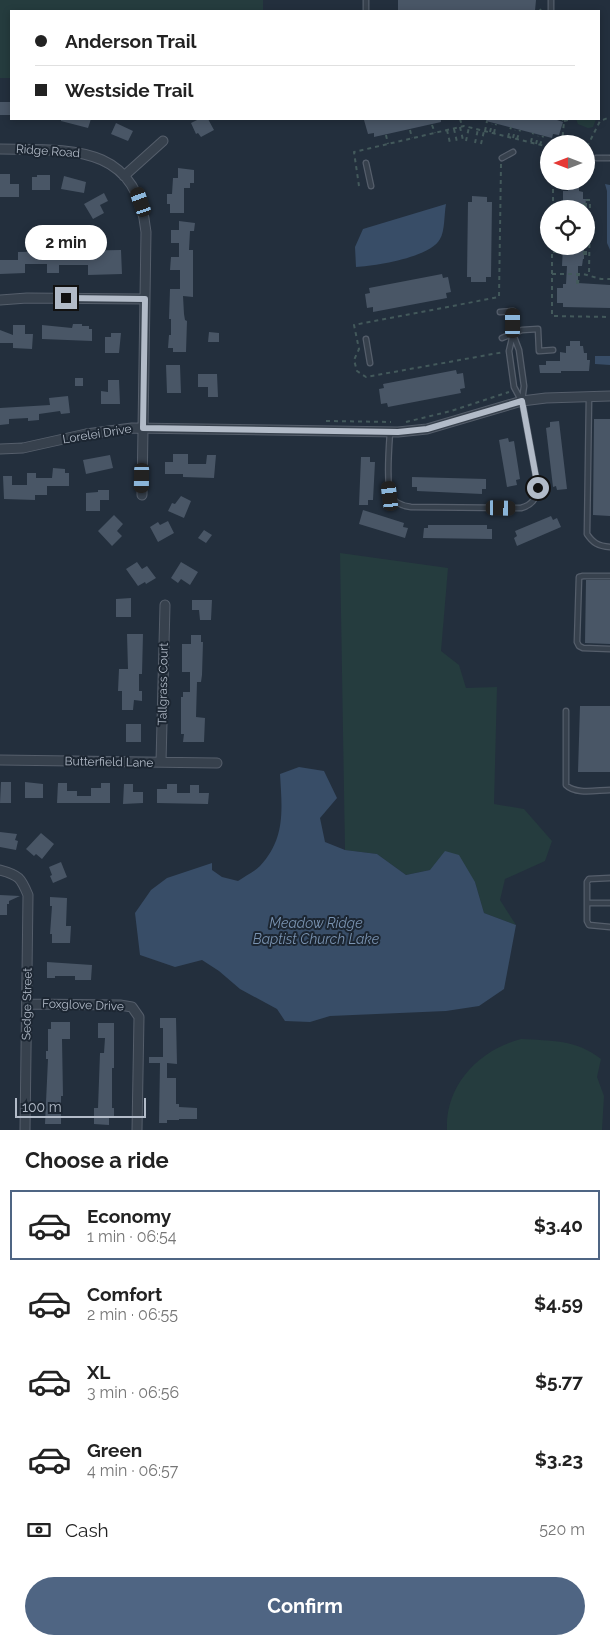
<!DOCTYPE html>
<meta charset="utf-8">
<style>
body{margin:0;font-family:Raleway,sans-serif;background:#f6f6f6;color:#222;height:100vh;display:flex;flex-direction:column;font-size:19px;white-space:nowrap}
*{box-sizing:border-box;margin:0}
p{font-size:16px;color:#767676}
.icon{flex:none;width:28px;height:28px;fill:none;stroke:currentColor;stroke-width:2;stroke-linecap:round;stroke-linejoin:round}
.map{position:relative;height:1130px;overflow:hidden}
.drawer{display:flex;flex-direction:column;background:#fff;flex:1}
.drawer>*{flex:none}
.guide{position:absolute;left:10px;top:10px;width:590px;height:110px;border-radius:0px;box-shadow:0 2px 8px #0003;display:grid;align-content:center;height:110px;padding:0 25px;background:#fff}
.needle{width:32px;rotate:270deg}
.tools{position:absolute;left:540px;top:135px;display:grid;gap:10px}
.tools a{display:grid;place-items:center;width:55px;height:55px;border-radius:50%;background:#fff;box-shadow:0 2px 8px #0003;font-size:25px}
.scale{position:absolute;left:15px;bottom:12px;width:131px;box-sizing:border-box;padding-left:5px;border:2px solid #b2bbc8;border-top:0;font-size:14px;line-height:18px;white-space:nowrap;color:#b2bbc8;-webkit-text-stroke:4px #1c2632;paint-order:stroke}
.end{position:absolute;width:22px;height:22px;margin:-11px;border:6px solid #b2bbc8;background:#111;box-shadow:0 0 0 2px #111}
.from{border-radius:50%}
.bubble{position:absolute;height:35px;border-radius:18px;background:#fff;box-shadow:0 2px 8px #0003;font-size:16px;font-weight:700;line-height:35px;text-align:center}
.car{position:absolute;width:15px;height:30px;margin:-15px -8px;border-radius:6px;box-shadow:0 0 4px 1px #0007;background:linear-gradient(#222 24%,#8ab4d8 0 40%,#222 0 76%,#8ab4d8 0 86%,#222 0)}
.guide b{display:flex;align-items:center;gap:18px;height:48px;font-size:19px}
.guide b+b{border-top:1px solid #e0e0e0}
.guide i{width:12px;height:12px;background:#222}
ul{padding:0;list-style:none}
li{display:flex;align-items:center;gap:15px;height:70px;margin:0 10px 8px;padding:0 15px;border:2px solid transparent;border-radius:0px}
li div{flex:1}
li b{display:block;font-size:19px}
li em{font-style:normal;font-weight:700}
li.current{border-color:#4f6583}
li>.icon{width:45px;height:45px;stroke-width:1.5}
h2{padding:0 25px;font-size:22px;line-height:60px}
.pay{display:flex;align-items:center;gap:12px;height:55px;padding:0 25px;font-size:19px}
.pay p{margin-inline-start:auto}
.cta{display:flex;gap:10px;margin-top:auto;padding:10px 25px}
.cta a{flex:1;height:58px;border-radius:30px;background:#4f6583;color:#fff;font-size:20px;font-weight:700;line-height:58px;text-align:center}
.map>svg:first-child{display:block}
</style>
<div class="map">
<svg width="610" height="1130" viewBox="0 0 610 1130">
<rect width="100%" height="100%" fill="#232f3d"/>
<!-- green -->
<path fill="#253c3e" d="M0,0h263v11h-252v67h-11z
M576,119h20l-3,8 -5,1 -10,-4z
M340,553l108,15 -7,83 18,14 7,23 31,-1 -3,117 30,5 28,32 -7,20 -40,18 -5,21 16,25 -32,-12 -9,-31 -45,-12 -24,5 -29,-21 -32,-4z
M521,1039c30,2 55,0 80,20l-4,18 7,19 -2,34h-155c-2,-45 32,-80 74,-91z"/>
<!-- water -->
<path fill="#384d67" d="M605,184l5,1v65l-3,-7v-52z
M446,204c-2,11 -1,27 -6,35 -9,18 -64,27 -84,28l-1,-20 8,-18z
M595,356h15v9l-15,-1z
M299,767l25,4 13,27 -17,20 5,24 20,8 32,4 29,21 24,-5 15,-19 14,4 16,27 9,31 32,12 -12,64 -25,17 -33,5 -116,5 -20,6 -25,-1 -8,-12 -37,-20 -21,-18 -17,-11 -27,7 -35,-12 -5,-42 16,-23 16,-12 45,-15v7l10,7 16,4c7,-5 16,-9 22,-15 26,-28 22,-57 20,-92z"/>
<!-- building -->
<path fill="#495666" d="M398,0h138l-1,11h-137z
M0,102h11v13h-11z
M61,119h30l-3,9 -27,-7z
M199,119h9l6,11 -13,7 -3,-4 -2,1 -5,-11z
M370,119h71v3l-67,15v-4l-6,1 -4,-14z
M487,119h70v1l6,2 -4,13 -6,-1 -1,4 -66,-17z
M116,123l17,8 -5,10 -17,-7z
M178,168l16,2v13h-4v5h-6v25h-14v-9h-3v-10h5l1,-16h5z
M0,174h10v10h9v13h-19z
M37,175h13v15h-18v-13h5z
M64,176l22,6 -2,11 -23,-4z
M568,185l11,1v5l4,1v7h3l-1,10h-22v-18h5z
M104,193l4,8 -8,4 4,8 -11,6 -9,-15z
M472,196l15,1v5h5l-1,75h-5v5h-15v-5h-4l1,-75h4z
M179,221l16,2 -1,8h-4l-1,19h4v47l-10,-1 1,18 1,6 2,1 -1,31h-13v-4h-5l1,-13h2v-16h-2l1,-30h10v-19h-10l1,-13h8v-14h-8v-13h8z
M563,246h21v13h-1l-1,7h-4v17l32,2v23l-47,-1v-4h-6v-15h6v-4h3l1,-18h-5z
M121,250l1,24 -34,1v-10h-29v8h-12v-9h-22v9l-25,1v-14h18v-8z
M442,274l1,4 5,-1 3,15 -5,1 1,5 -74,14v-5l-6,1 -2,-14 5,-1 -1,-5z
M73,324h9v2h7v3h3v12l-50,-2v-14l30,3z
M13,325h12v9h8l-1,15 -19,-1v-5h-13v-13l13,5z
M209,332l10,1v9h-11z
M111,333h10l-2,20h-14v-16h6z
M570,341h10v5h3l1,7h3v7h3l-1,11h-28v2h-21l-1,-8h7v-4h14v-9l6,1v-7h4z
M166,365h14l1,28h-14z
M456,370l1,4 6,-1 2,15 -5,1 1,4 -73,14 -1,-4 -6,1 -2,-15 5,-1 -1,-4z
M198,374h19l1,23h-10v-10h-10z
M75,378h8v8h-8z
M108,380h11l1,24h-19v-13l7,1z
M68,396l2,17 -9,1 -1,-3 -21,3v6l-11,1v-3l-19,1v5l-9,1v-17l50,-3 -1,-7z
M594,419h16v97l-17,-1z
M559,421l8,68 -10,1 -1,-4 -3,1 -7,-59 4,-1v-5z
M508,438l1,4 5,-1 6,38 -4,1 1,5 -10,2 -8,-47z
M173,454h15v10h18l1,-9h9l-2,23 -31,-1v-3h-18v-12h8z
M110,455l3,13 -27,6 -3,-14z
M361,457h9v5h5l-2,38h-5v5h-9z
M53,468l12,1v4h4v13h-22v9h-12v5l-31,-1 -1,-23h9v9h15v-12h9v5h16z
M412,477l74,2v10h-4v5l-65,-3v-4h-5z
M98,490h11v10h-9v11h-14v-18l12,-1z
M181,496l10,5 -7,17 -16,-7 4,-8 3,1z
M363,510l41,13 -1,4 5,1 -3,10 -46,-14z
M114,515l9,9 -6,7 5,5 -10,10 -14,-15z
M551,516l2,4 4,-2 4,9 -44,19 -3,-8 3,-2 -2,-5z
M168,521l6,12 -16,9 -8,-15 8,-5 2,3z
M428,525h59v4h5v10l-69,-1 1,-10h4z
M204,530l8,5 -6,8 -8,-5z
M137,562l5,7 5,-3 9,12 -10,6 -1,-2 -7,4 -12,-17z
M181,562l17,10 -8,13 -9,-6 -3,4 -7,-5z
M586,580h24v64l-25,-1z
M131,598v19h-15v-18z
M192,600h20l-1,20h-11l-1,-10h-7z
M127,634h16l-1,40h-3v17h3v10l-8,-1 -1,10h-11v-19h-4l1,-22h9z
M191,635h10v7h2l-1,33 -1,7h-4l-1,35 9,1 -1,24h-21l1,-8h-3v-37h2v-5h7v-20h-8v-28h9z
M580,706h30v66h-32z
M126,724h15v18h-15z
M1,782h10v21h-11z
M25,782l18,2v14h-18z
M58,783h9v8h10v5h14v-8h10v-5h9v20h-53z
M124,784h9v8h10v11l-20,1z
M167,784h10v9h13v-8h9v8h10l-1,11 -51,-1v-14h10z
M0,832l17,2 -2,6 3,1 -2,9 -16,-3z
M41,833l13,11 -12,15 -6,-5 -2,2 -8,-7z
M61,862l6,15 -14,6 -3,-7 2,-1 -3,-8z
M0,895l20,1 -11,5v3h-2v11h-7z
M50,897l17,1 -1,28h5l-1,17h-18v-9h-2l2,-28h-2z
M47,962l45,3 -1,15h-16v-4h-20v2h-8z
M160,1018h16l1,46 -10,-1v15h9v26h3v3l18,1v11h-18v1h-12v3h-8l1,-60h-11v-6h14v-29h-3z
M51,1022h19v17h-8l1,57h-2v28h-16l3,-65h-2v-8h2v-22h3z
M98,1023h16v45h-2v40h2v9h-5v8l-15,-1v-16h4l2,-55h4l1,-15h-7z"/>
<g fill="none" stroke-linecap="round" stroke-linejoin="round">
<!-- service casing -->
<g stroke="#555e6b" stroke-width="7">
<path id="service" d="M551,0v11
M366,11v-11
M502,158l11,-6
M596,158h13
M366,163l5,23
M500,312l13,-1v23l-4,17 5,36 7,13
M502,338l20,-8 16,-1 1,22 14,-1
M366,339l4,24
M589,397l-2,137c6,9 11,12 23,13
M390,432c-1,14 -4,53 1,64 4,8 12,10 20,11l110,1c11,-3 15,-9 17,-20l-16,-87 2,-15 -5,-36 -6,-16
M610,576h-27l-4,1 -2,65 2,4 4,2 27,1
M566,711v74c10,10 31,5 44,5
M610,878l-21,1 -2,3v39l2,4 21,2
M587,903h23"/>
</g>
<!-- minor casing -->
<g stroke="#555e6b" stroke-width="11">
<path id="minor" d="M0,149c70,1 137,-6 146,83l-4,263
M124,176l39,-35
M0,300l27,-2 118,1
M0,449l23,-1 63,-14 46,-6 266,4 29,-3 95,-28 24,-3 64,-2
M0,760l217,3
M161,762l4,-157
M0,870c19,5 21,8 28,25l-3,235
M28,1004l92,1 12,2 7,10 -2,113"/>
</g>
<!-- path -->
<path stroke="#43595b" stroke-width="2" stroke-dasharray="4 4" stroke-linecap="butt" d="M540,9l1,2
M460,119l2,7
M564,121l8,-2
M432,125l3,8
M460,127l3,13
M454,129l3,13
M410,130l2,8
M447,130l3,13
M485,131l2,-10
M490,132l2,-8
M494,133l2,-9
M386,135l2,9
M508,137l3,-10
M513,138l2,-8
M517,139l3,-9
M466,141l3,-14
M531,142l2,-9
M475,143l3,-14
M481,144l3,-13
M536,144l2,-8
M562,144l2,-23 -2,-2
M540,145l3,-9
M586,145h2l12,-24 10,-4
M501,164l-2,133 -145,28 5,24 -5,11 3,11 9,6 138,-25
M359,186l-5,-34 110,-26 85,21
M586,200h4l-1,76
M553,204h9
M583,204h7
M583,206h7
M553,209v-28
M552,246v70l58,1
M553,252h8
M583,252h6
M583,254h6
M552,274h31l18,5h9
M577,284v-10
M578,284l1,-10
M326,421l65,1
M406,422l45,-11 58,-19"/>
<!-- service -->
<use href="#service" stroke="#37414d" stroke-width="4.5"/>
<!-- minor -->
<use href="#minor" stroke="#37414d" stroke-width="9"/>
</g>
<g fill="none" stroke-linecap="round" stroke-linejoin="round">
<!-- route -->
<path stroke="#b2bbc8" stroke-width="6" d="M66,298l79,1 -2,129 255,4 29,-3 95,-28 16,87"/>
</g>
<g text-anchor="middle" stroke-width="4" stroke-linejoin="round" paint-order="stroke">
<!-- street labels -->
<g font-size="12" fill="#b2bbc8" stroke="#1c2632">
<text transform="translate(48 151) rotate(4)" y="4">Ridge Road</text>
<text transform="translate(97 434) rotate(-9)" y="4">Lorelei Drive</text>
<text transform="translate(163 684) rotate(-89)" y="4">Tallgrass Court</text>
<text transform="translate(109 762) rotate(1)" y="4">Butterfield Lane</text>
<text transform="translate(27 1004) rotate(-89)" y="4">Sedge Street</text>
<text transform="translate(83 1005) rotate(2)" y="4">Foxglove Drive</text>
</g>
<!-- water labels -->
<g font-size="14" font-style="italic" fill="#7a93b1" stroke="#1c2632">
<text x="316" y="928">Meadow Ridge<tspan x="316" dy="16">Baptist Church Lake</tspan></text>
</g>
</g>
</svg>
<div class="tools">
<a><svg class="needle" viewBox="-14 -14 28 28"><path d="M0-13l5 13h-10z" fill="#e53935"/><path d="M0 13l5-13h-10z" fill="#767676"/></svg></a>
<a><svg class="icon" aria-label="locate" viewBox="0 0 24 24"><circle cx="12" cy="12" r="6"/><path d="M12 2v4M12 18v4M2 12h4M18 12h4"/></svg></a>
</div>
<div class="scale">100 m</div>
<i class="end from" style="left:538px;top:488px"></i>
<i class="end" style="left:66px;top:298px"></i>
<div class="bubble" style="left:25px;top:225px;width:82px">2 min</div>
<i class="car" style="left:141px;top:202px;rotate:341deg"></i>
<i class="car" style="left:513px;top:323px;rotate:0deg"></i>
<i class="car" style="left:142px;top:478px;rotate:181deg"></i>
<i class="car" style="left:390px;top:496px;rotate:353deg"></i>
<i class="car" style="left:501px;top:508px;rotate:91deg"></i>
<div class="guide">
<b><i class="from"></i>Anderson Trail</b>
<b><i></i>Westside Trail</b>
</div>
</div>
<section class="drawer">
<h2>Choose a ride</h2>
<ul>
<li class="current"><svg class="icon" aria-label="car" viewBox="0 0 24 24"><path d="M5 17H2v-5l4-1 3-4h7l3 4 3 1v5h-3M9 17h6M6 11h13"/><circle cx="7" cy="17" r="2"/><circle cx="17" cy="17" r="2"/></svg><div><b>Economy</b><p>1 min · 06:54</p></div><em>$3.40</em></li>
<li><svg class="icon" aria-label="car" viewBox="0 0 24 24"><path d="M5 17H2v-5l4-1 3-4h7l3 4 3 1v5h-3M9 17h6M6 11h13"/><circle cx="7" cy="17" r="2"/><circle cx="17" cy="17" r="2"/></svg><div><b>Comfort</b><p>2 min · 06:55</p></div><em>$4.59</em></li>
<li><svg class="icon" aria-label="car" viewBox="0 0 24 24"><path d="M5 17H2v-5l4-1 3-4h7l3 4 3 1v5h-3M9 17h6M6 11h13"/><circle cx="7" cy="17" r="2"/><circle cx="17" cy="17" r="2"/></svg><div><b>XL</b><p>3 min · 06:56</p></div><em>$5.77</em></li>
<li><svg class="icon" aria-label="car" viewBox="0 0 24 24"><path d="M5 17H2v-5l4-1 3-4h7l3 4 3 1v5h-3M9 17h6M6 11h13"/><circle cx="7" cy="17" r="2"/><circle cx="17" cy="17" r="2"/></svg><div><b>Green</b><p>4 min · 06:57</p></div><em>$3.23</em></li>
</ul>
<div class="pay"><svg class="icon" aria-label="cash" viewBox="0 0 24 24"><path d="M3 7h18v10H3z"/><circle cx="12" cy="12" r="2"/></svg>Cash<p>520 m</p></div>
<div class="cta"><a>Confirm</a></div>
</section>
